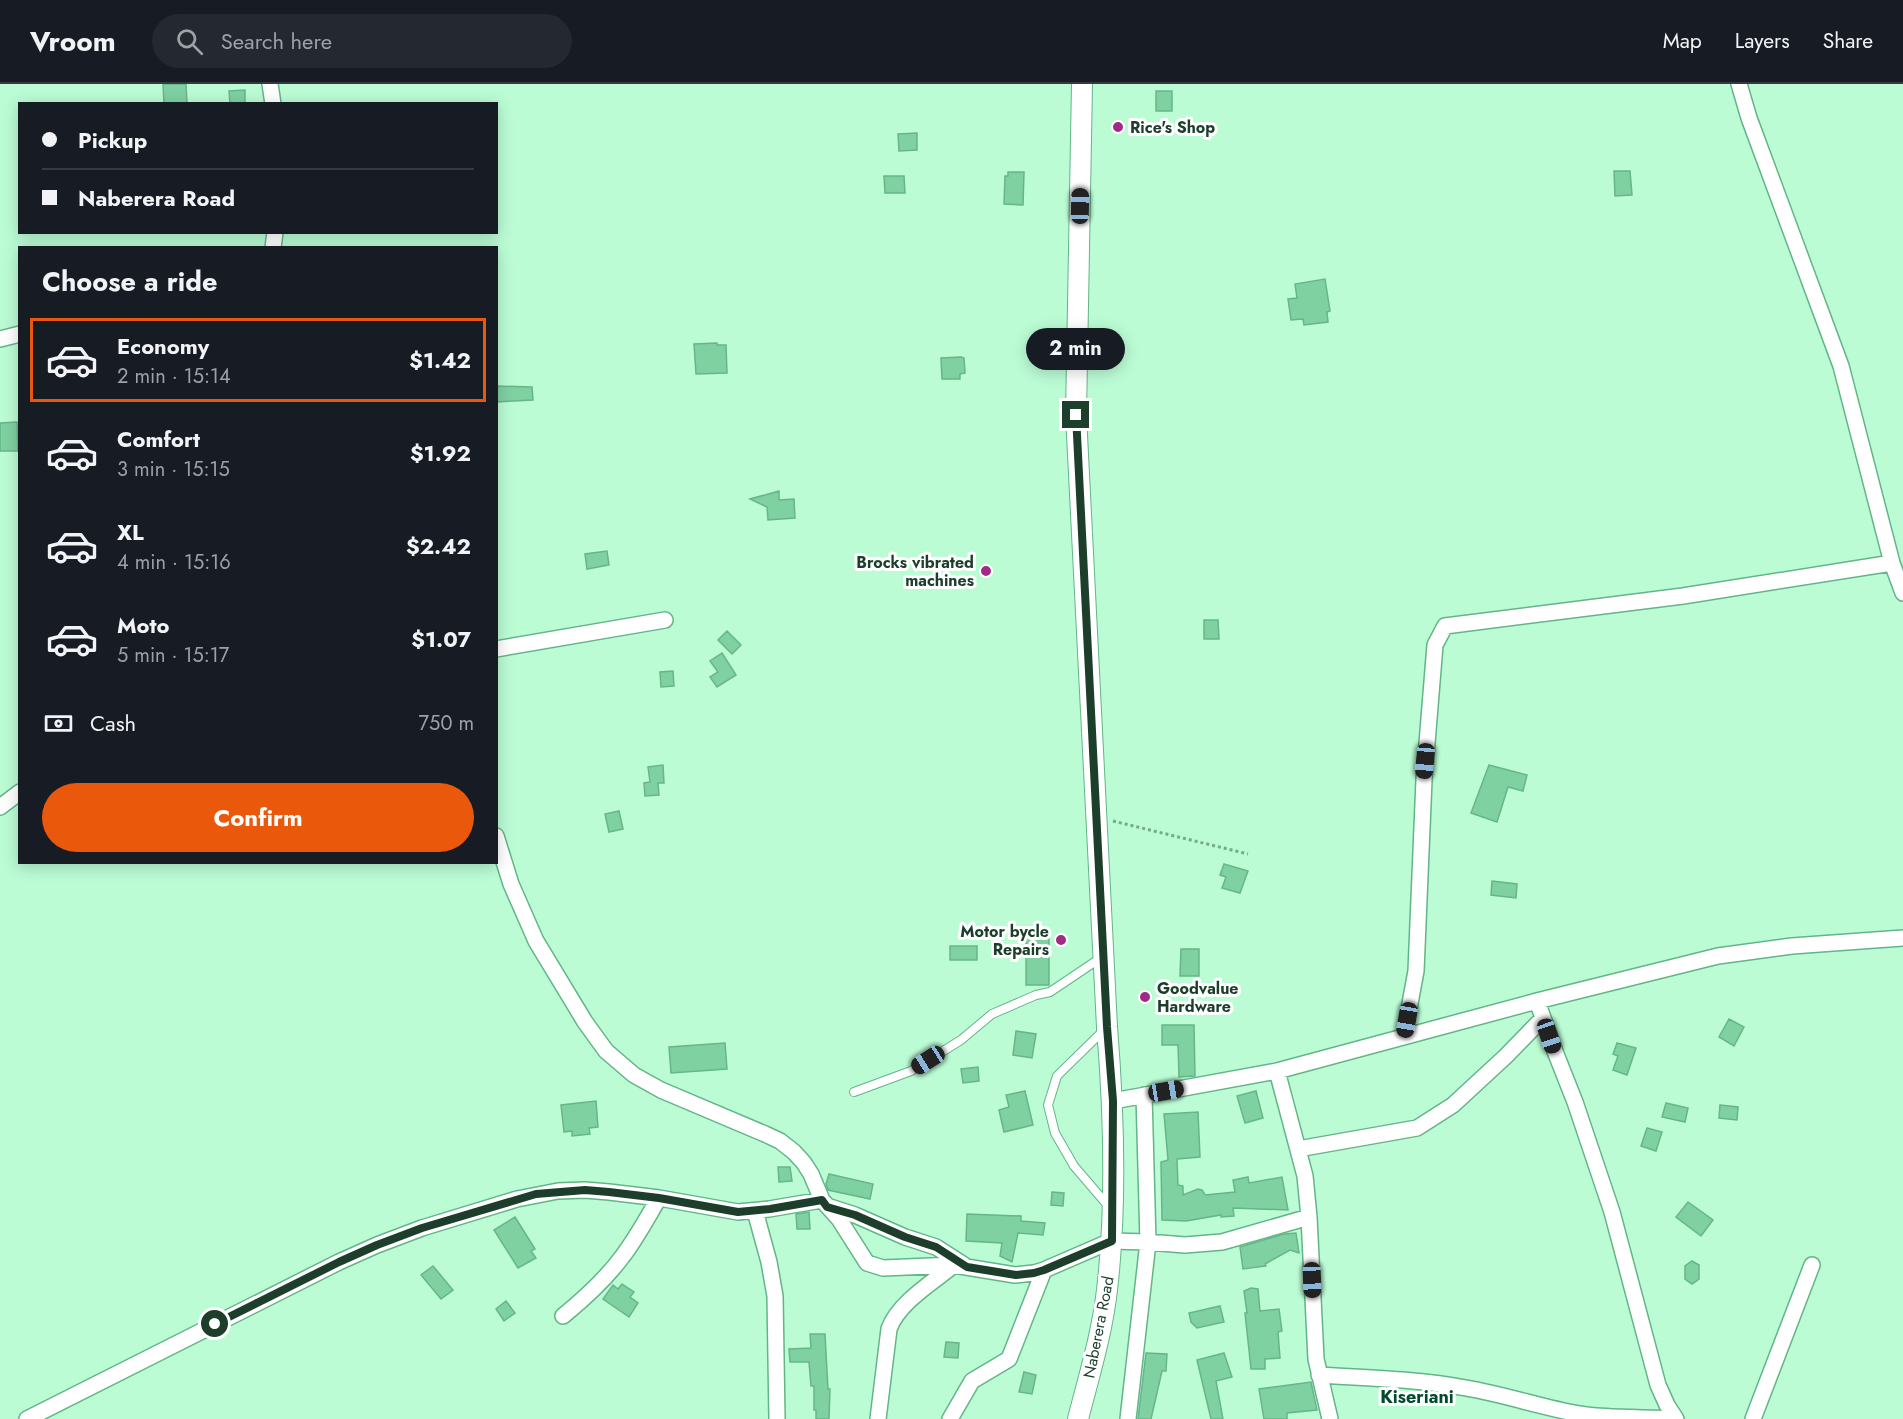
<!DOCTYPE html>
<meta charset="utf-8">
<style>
body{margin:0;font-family:Jost,sans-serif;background:#242831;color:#f1f3f6;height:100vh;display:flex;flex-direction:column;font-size:22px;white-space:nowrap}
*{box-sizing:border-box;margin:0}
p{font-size:20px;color:#9ea1a6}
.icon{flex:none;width:33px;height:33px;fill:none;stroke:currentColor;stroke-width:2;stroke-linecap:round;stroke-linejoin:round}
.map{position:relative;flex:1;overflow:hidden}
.sheet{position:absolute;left:18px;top:162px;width:480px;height:618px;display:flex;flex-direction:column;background:#171b24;border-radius:0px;box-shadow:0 3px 15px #0003}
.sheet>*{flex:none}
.guide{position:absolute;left:18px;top:18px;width:480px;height:132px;border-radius:0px;box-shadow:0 3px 15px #0003;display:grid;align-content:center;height:132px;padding:0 24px;background:#171b24}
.end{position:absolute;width:27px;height:27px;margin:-14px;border:8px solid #1c3e2b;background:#fff;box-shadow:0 0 0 3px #fff}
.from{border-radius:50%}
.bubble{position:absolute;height:42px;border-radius:21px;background:#171b24;box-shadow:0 3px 15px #0003;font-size:20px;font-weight:700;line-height:42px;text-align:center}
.car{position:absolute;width:18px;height:36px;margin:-18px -9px;border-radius:8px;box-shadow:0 0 4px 2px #0007;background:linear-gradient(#222 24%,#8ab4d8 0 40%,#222 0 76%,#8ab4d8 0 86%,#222 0)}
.guide b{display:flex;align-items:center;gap:21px;height:57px;font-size:22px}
.guide b+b{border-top:2px solid #363941}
.guide i{width:15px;height:15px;background:#f1f3f6}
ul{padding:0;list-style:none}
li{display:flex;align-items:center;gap:18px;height:84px;margin:0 12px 9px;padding:0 12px;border:3px solid transparent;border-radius:0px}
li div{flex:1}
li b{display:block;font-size:22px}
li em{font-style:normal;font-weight:700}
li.current{border-color:#ea580c}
li>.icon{width:54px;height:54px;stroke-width:1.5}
h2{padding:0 24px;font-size:27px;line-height:72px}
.pay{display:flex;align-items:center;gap:15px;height:66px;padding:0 24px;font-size:22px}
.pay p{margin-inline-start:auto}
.button{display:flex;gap:12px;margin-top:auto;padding:12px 24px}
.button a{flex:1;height:69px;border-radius:36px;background:#ea580c;color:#fff;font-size:24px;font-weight:700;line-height:69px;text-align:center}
header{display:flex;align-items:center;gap:36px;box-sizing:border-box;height:84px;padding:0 30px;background:#171b24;border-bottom:2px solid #363941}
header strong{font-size:28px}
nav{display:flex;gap:33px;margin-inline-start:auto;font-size:21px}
.search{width:420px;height:54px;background:#242831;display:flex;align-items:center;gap:15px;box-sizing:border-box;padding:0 21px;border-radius:33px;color:#9ea1a6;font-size:22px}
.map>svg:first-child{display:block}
</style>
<header>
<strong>Vroom</strong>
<div class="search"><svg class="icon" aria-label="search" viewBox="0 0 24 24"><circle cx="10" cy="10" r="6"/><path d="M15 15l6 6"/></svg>Search here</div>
<nav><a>Map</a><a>Layers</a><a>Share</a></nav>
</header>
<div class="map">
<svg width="1903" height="1335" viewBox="0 0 1903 1335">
<rect width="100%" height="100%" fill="#bbfcd5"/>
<!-- building -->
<path fill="#7fd1a2" stroke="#65b689" stroke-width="1.5" d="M163,0h23l1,20h-23z
M245,6v14h-15l-1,-13z
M1156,7h16v20h-16z
M917,49v17l-18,1 -1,-17z
M1614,87h16l2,24 -17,1z
M1008,88h16l-1,33 -19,-1 1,-28h3z
M884,92h20l1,17h-20z
M1325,195l5,32 -3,1 1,10 -24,3 -1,-6 -12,1 -3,-21 9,-1 -2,-14z
M717,259v2h9l1,28 -31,1 -2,-30z
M961,273l3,1 1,15 -5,1v5h-18l-1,-21z
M496,302l36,1 1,13 -37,2z
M17,338l1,29h-18v-28z
M779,407v9l15,-1 1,19 -27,2 -1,-13 -17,-8z
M607,467l2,14 -22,4 -2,-15z
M1204,536h14l1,19h-15z
M727,547l14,14 -9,9 -14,-14z
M722,569l14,22 -19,12 -7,-10 8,-5 -8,-11z
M673,587l1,15 -13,1 -1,-15z
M663,681l1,18h-6l1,12 -14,1 -1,-13 6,-1 -2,-15z
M1489,681l38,10 -4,16 -15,-4 -11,35 -26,-9z
M619,727l4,18 -14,3 -4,-18z
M1224,780l24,7 -8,22 -18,-5 4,-11 -6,-2z
M1492,797l25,3 -1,14 -25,-3z
M1026,854h23v47h-23z
M950,862h27v14h-27z
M1181,865h18v27h-19z
M1729,935l15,8 -10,19 -15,-9z
M1162,941h32l1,51 -16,1 -1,-32h-16z
M1016,947l20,3 -4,24 -19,-3z
M725,959l2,26 -56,4 -2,-26z
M1617,959l19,5 -9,27 -14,-5 5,-14 -5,-2z
M978,983l1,14 -16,2 -2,-14z
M1025,1007l8,34 -29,7 -5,-22 10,-3 -3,-12z
M1256,1007l7,27 -18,5 -8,-27z
M596,1017l2,26 -9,1 1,6 -18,2v-5l-8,1 -3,-27z
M1666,1019l22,5 -3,14 -23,-5z
M1720,1021l18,2 -1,13 -18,-2z
M1198,1028l2,45 -23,2 1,26 5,1v9l15,-6 4,1 3,5 30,-3 -2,-12 15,-3 1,6 33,-6 6,33 -55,-2 1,8 -13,1v-2l-35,6 -24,-1 -1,-58 7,-2 -4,-46z
M1647,1044l15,4 -6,19 -15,-5z
M778,1083h12l2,14 -13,1z
M829,1090l44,10 -3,15 -42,-9 -2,-6z
M1052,1108l12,1 -1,13 -12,-1z
M1688,1118l25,18 -12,16 -25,-19z
M809,1128l1,17h-13l-1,-15z
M967,1130l54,2v5l24,2 -2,12 -25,-2 -6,29 -12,-6 2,-13 -36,-2z
M515,1133l20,32 -4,2 5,7 -18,10 -24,-38z
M1296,1149l3,20 -9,-3 -25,14 1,2 -23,3 -3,-22 44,-13z
M1692,1177l7,4v14l-7,5 -7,-5v-13z
M433,1182l20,24 -12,9 -20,-24z
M622,1200l12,8 -4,5 8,6 -9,14 -26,-18 10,-14 5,4z
M1251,1204l7,1 2,22 19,-2 3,22 -4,1 2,26 -15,1v10h-14l-6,-56h2l-3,-22z
M506,1217l9,12 -11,8 -8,-12z
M1220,1222l4,16 -27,6 -6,-6 -2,-9z
M810,1250h15l3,55h2l-1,30h-13v-9h-2v-24h-3l-2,-24h-19l-1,-13 22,-1z
M946,1258l13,1 -1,15 -14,-1z
M1146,1269l21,1 -1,17h-4l-11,48h-13z
M1224,1269l8,24 -16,4 7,38h-12l-14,-59z
M1024,1288l12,3 -4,19 -13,-2z
M1311,1298l6,28 -30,3v6h-23l-5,-30z"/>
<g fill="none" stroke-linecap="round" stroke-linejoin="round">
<!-- service casing -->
<g stroke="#63b588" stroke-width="10">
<path id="service" d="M1104,946l-47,46 -9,29 7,28 19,33 36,42
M854,1008l57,-21 50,-31 31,-26 44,-19 14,-3 52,-35"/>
</g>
<!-- minor casing -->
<g stroke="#63b588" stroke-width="18">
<path id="minor" d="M270,0l3,20
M1739,0l10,34 92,248 51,197 11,30
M273,164l2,-16
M0,255l20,-5
M496,565l169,-29
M0,723l20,-15
M496,752l15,48 25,57 49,81 21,29 28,24 27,15 104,44 15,7 14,11 10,11 7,11 11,26 17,19 28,44 16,5 71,-3 61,10 19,-2 10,-3 67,-29 37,1 37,3 37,-3 87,-25
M1537,917l19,53 19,48 37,110 46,173 9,20 9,14
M1404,952l12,-65 8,-191 11,-135 10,-19 238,-30 209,-33
M1277,987l28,105 4,41 7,142 14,60
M1113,1017l164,-30 260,-70 181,-45 74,-10 111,-8
M1298,1065l119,-21 36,-23 53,-49 37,-38
M830,1123l25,8 50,22 31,10 28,18
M755,1127l14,51 6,34 2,123
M563,1232c22,-18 42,-36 59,-59 14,-18 25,-39 37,-59
M1319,1291c49,3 99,4 147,13 35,6 69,17 103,24 35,7 71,5 106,7
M27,1335l312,-157 38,-17 45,-17 95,-29 41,-8 27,-1 24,2 50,6 79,14 31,-3 53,-9
M878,1335l11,-90c9,-26 44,-47 65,-64
M950,1335l22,-38 37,-22 35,-89
M1128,1335l20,-177 -4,-147
M1753,1335l59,-154"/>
</g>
<!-- tertiary casing -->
<g stroke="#63b588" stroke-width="22">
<path id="tertiary" d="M1078,1335c11,-43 24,-85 29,-129 10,-86 7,-177 0,-263l-31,-612 6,-331"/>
</g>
<!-- path -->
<path stroke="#75a98b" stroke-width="3" stroke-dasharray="3 3" stroke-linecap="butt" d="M1113,737l135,33"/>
<!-- service -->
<use href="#service" stroke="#fff" stroke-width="8"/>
<!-- minor -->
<use href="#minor" stroke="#fff" stroke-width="15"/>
<!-- tertiary -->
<use href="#tertiary" stroke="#fff" stroke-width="20"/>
</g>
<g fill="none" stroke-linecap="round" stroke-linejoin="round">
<!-- route -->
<path stroke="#1c3e2b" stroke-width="8" d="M215,1240l124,-62 38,-17 45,-17 114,-34 49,-4 24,2 50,6 79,14 32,-3 52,-9 5,7 28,8 50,22 31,10 31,20 49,8 18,-2 10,-3 68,-29 1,-140 -6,-74 -31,-612"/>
</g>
<!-- markers -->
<g fill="#9f2b86" stroke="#fff" stroke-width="2">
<circle cx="1118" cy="43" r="6"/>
<circle cx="986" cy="487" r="6"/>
<circle cx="1061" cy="856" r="6"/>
<circle cx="1145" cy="913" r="6"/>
</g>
<g text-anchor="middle" stroke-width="6" stroke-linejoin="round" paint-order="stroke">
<!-- poi labels -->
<g font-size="16" font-weight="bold" fill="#1c3e2b" stroke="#fff" text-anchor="start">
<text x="1130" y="49">Rice's Shop</text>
<text x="974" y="484" text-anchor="end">Brocks vibrated<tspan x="974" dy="18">machines</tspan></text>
<text x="1049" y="853" text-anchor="end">Motor bycle<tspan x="1049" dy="18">Repairs</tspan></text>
<text x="1157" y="910">Goodvalue<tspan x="1157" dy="18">Hardware</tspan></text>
</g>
<!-- street labels -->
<g font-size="16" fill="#1c3e2b" stroke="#fff">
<text transform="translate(1098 1243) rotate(-79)" y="6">Naberera Road</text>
</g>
<!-- neighbourhood labels -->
<g font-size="18" font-weight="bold" fill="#014b2c" stroke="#fff">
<text x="1417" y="1319">Kiseriani</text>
</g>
</g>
</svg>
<i class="end from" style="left:215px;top:1240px"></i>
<i class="end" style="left:1076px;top:331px"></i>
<div class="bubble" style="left:1026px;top:244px;width:99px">2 min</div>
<i class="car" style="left:1080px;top:122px;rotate:1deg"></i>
<i class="car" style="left:1425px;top:677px;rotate:185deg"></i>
<i class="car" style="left:1407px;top:936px;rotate:190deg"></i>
<i class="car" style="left:1549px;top:952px;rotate:161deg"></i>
<i class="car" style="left:928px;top:976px;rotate:238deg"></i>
<i class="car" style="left:1166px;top:1007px;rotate:80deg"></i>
<i class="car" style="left:1312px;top:1196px;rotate:178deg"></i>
<div class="guide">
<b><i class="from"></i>Pickup</b>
<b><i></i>Naberera Road</b>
</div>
<section class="sheet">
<h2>Choose a ride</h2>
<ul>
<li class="current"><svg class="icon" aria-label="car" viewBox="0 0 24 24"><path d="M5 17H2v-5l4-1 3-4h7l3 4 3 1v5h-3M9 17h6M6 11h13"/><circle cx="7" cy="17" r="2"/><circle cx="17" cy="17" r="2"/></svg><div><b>Economy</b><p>2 min · 15:14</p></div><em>$1.42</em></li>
<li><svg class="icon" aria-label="car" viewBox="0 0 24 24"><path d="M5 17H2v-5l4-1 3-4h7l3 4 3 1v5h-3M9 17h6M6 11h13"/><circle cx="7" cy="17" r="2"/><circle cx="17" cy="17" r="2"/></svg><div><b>Comfort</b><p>3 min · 15:15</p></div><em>$1.92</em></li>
<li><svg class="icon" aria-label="car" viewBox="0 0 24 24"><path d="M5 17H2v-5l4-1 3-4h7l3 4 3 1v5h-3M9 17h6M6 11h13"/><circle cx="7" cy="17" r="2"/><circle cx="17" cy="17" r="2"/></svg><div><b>XL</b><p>4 min · 15:16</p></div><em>$2.42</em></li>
<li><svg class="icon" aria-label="car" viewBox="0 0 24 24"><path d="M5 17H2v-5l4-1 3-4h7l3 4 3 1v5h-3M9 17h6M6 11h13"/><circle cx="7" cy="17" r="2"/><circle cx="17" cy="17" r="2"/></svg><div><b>Moto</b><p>5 min · 15:17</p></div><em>$1.07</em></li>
</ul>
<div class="pay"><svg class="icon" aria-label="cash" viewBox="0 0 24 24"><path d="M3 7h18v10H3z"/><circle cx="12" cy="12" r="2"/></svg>Cash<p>750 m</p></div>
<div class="button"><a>Confirm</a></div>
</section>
</div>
